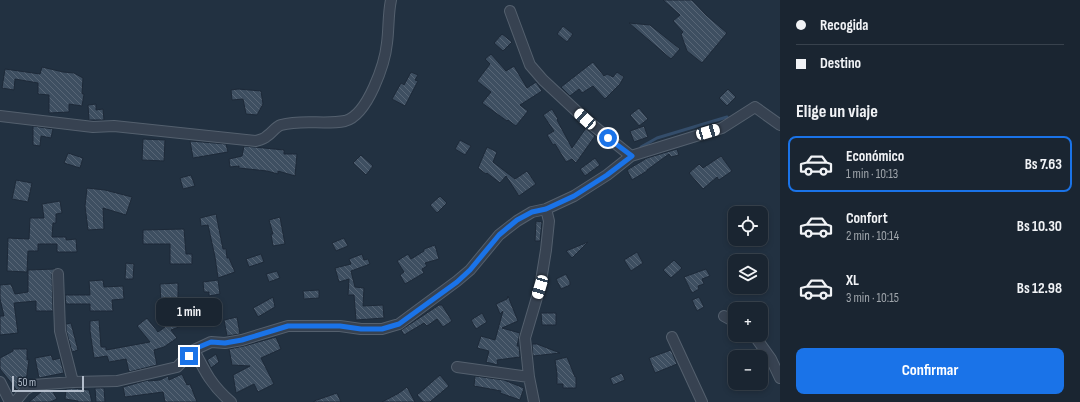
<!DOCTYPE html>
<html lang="es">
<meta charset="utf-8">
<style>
body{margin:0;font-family:"Sofia Sans Condensed",sans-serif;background:#27313d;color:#f1f3f6;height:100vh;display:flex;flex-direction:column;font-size:15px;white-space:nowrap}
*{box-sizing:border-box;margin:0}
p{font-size:13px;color:#9fa5ab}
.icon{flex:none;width:22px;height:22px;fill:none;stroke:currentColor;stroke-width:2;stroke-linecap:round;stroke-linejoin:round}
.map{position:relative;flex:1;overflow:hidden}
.drawer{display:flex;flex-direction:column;background:#1a2531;width:300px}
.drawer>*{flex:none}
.hud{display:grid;align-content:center;height:88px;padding:0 16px;background:#1a2531}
.controls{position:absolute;left:728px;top:206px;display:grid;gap:8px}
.controls a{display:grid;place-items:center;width:40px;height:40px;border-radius:8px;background:#1a2531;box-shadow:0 2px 6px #0003,0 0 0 1px #38424d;font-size:20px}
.scale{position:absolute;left:12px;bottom:10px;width:72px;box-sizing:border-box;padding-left:4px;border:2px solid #b3bdcb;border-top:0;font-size:11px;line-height:14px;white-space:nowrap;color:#b3bdcb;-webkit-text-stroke:3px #1b2736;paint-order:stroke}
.end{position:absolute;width:18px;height:18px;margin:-9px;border:5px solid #1a73e8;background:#fff;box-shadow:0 0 0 2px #fff}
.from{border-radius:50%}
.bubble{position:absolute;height:28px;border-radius:8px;background:#1a2531;box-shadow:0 2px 6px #0003,0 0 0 1px #38424d;font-size:13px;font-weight:700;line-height:28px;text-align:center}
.car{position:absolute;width:12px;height:24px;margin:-12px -6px;border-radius:5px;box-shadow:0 0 3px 1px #0007;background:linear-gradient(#fff 24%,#345 0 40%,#fff 0 76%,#345 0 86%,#fff 0)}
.hud b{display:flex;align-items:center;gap:14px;height:38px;font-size:15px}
.hud b+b{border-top:1px solid #38424d}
.hud i{width:10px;height:10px;background:#f1f3f6}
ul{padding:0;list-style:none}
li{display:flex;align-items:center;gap:12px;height:56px;margin:0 8px 6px;padding:0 8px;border:2px solid transparent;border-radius:8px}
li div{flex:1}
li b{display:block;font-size:15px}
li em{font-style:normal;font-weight:700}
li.selected{border-color:#1a73e8}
li>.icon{width:36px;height:36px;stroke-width:1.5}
h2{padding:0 16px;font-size:18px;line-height:48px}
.primary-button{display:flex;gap:8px;margin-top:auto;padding:8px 16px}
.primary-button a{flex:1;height:46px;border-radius:8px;background:#1a73e8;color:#fff;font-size:16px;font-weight:700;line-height:46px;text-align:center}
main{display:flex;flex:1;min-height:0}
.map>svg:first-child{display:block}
</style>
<main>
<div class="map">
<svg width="780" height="402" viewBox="0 0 780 402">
<defs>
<pattern id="building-back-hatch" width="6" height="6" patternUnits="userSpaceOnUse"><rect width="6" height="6" fill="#3e4f61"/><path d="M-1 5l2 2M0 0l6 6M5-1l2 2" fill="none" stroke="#586676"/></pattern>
</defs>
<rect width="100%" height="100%" fill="#223141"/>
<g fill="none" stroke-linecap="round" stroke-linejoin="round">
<!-- stream -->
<path stroke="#344d6a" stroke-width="3" d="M641,147l16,-9 70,-21"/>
</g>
<!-- building -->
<path fill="url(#building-back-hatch)" stroke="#1d2938" d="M663,0h29l14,15 21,18 -25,30 -15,-12 -6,-17 2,-2 -10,-11 7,-6z
M629,23l21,2 30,24 -9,10z
M563,26l10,8 -6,8 -10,-8z
M502,34l10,8 -9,9 -9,-8z
M491,54l15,17 8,-5 13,22 9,-6 6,9 -22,14 8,6 -12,15 -8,-6 -1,1 -25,-18 9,-11 -14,-11 13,-17 -5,-5z
M593,62l11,14 3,-2 6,3 4,-5 7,5 -4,7 -15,15 -12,-13 -11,7 -3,-4 -9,7 -9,-9z
M42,67l21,5 11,1 9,5 -1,16h2l-2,12 -13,-2v8l-20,1v-18l-11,-1v-11l-23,-4 -1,11 -12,-2 3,-19 35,5z
M411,72l7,3 -3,5 3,1 -13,25 -13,-7 9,-16 3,2z
M238,89l23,2 2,13 -6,11 -11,-1 -3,-15 -11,1 -1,-10z
M728,89l8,8 -9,9 -8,-8z
M96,104v6l7,-1 1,11h-15l-1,-15z
M639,108l9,11 -9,7 -9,-11z
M552,109l6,10 -1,1 15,28 14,-20 9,8 -19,27 -4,-4 -6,3 -11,-18 -2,1 -6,-10 7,-4 -11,-16z
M33,126l20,3 -2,9 -10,-2 -1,10 -7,-1z
M644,126l4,11 -14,5 -4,-11z
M143,139l22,1 -1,21 -22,-1z
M460,140l11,6 -6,9 -10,-6z
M190,141l36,3 2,8 -35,6z
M244,146l40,4v4h13l-2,22 -17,-5v3l-11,-3 -28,-3v-2l-9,1 -1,-8 13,-3z
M487,147l10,5 -4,10 22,17 12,-8 9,13 -17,12 -13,-20 -6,7 -13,-10 -1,1 -8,-6z
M677,149l2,6 -8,2 -2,-3 -22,16v1l-15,9 -5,-10 20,-12z
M68,153l15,5 -3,10 -16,-5z
M361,155l12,11 -7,9 -13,-12z
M721,156l11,15 -13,9 -2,-3 -14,12 -14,-16 10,-9 4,4z
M595,158l5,7 -15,11 -5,-7z
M191,175l4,11 -12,3 -3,-11z
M16,180l16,3 -4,19 -16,-3z
M87,188l18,2 27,7 -6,18 -23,-7 1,21 -16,1 -3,-24z
M440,196l7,7 -10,10 -7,-8z
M60,201l2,12 -6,1v9h-3l-1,14h14v3l10,-1 1,13h-20v-8h-19v7h-10l-1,21 -20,-1 1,-33 21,1 1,-21h14l-2,-14z
M216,214l7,35h3l1,9h2l6,14 -17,6 -3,-21 -7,-32 -7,1 -1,-8z
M280,217l5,27 -12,2 -2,-12h2l-4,-14z
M536,221l6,1 -2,19h-5z
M184,229l2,25h6v10h-22v-20h-27v-14z
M344,238l4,8 -12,5 -4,-8z
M588,242l-16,16 -6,-7z
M435,245l4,14 -14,4 2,3 -5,3 2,4 -19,11 -5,-9 4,-3 -7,-11 11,-7 3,5 13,-8v-2z
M637,252l6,11 -12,8 -7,-11z
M261,254l3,8 -15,5 -3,-8z
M362,254l2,6 4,-1 2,5 -19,7 4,16 9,1 -1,18 20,-1 1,13 -28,2 -2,-25h-6l1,-16 -10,3 -4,-14 16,-4 -2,-5z
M674,260l8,8 -11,10 -8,-8z
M126,263l8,1 -1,15h-8z
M55,269l-3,5 1,37h-17v-10l-22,2 4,30 -18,2v-19h4l-4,-17v-14l11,-1 4,10 13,-2v-22z
M706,269l4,7 -8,3 2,5 -6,2 1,3 -7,4 -8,-16z
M277,271l3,7 -11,4 -3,-8z
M566,274l4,8v3l-9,4 -5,-10z
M103,280l1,7 19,-1 1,13 -12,1 1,11h-23v-7h-24l-1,-9h25l-1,-14z
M218,280l2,14 -11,2v-4h-5l-1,-10z
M178,283v17l-6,9 -2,-5 -9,1 -1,-21z
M319,290v8l-15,1 -1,-8z
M508,296l10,25 -16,7 18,5 -3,13h2l1,11 -23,3 1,5 -12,-3 3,-11 -12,-3 4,-12 14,4 8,-29 -3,3 -4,-10 11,-5z
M273,297l2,10 -17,10 -5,-9z
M699,297l5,10 -7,4 -5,-11z
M439,305h3l10,16 -9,6 -6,-8 -10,7 -3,-3 -20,12 -3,-5z
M187,309l5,13 -21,8 6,8 -13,9 -10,3 3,15 -28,7 -3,-13 -17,3 -2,-6 -13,2 -4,-27v-10l9,-1 2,27h5v3l44,-8 -13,-16 10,-8 11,14 18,-13 -2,-5z
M482,313l5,9 -11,7 -5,-9z
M541,313h15v12h-14z
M237,317l3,17 -13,2 -3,-16z
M71,323l7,27 -6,2 -6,-22v-6z
M276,337l5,12 -20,9 13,26 -16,8 -4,-8 -18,9 -3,-18 17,-9 -18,-1 -3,-16 15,-3z
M532,344h5l23,9 -27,3z
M13,349h14v11l2,-1 -3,23 -9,8 -17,-21v-11l13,-7z
M671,350l6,14 -22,9 -6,-15z
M216,354l3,8 -8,6 -4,-8z
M51,355l2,5 7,-2 4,15 -25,5 -4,-20z
M567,357l8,20h1v11h-13v-4h-6v-10l-2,-14z
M622,373l3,7 -12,5 -3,-7z
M182,374l5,11 3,-1 7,18h-32l-2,-10 -38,5 -2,-10 25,-7v1l12,-1 8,-4 1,4z
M440,375l9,11 -19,16h-7l-6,-7z
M475,376l29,4 20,8 -4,12 -20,-7 1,-2 -27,-5z
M407,387l8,15h-33l17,-9z
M73,388l16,2 3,12h-14v-1l-13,-2 1,-10z
M95,388h9l1,14h-9z
M52,390l5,9 -7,3h-21l13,-11z
M337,393l4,9h-27v-1z"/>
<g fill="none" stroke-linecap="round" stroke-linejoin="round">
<!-- street casing -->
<g stroke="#54606e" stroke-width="12">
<path id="street" d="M510,11l20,54 13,15 42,39 46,37
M0,116l93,11 21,-1 142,15c4,-1 8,-2 11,-5 5,-3 8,-9 14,-11 21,-6 43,0 64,-4 23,-6 40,-58 42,-78 2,-15 1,-29 4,-43
M58,274l2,57 13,51
M724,316l11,6
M754,335l17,24 9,19
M672,337l30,65
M194,350c11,22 18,36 37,52
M457,367l72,10
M0,382l10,20
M15,402l10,-12 8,-5 40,-3 44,-1 60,-14 17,-17 17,-8 14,1 17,-3 46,-14h52l21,3h21l17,-5 58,-43 13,-11 29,-35 18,-14 15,-9 14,-3 28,-13 33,-21 24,-19 91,-28 33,-21 25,18
M534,402l-5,-25 -4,-39 15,-51 6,-37 3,-29 -3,-12"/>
</g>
<!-- street -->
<use href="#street" stroke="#374251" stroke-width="10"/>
</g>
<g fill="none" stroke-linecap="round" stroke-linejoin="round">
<!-- route -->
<path stroke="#1a73e8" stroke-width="5" d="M189,356l10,-9 12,-5 14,1 17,-3 46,-14h52l21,3h21l17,-5 58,-42 13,-12 29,-35 18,-15 15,-8 14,-3 28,-13 33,-21 25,-19 -24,-18"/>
</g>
</svg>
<div class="controls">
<a><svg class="icon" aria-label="locate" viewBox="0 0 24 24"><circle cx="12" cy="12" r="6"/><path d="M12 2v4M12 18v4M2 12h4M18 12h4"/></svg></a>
<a><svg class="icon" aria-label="layers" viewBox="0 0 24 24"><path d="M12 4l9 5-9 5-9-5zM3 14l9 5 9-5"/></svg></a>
<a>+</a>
<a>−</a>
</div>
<div class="scale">50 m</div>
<i class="end from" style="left:608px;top:138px"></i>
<i class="end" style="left:189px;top:356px"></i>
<div class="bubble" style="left:156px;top:298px;width:66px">1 min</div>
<i class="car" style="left:585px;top:119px;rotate:312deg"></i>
<i class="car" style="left:708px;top:132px;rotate:74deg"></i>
<i class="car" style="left:540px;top:287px;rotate:197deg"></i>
</div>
<section class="drawer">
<div class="hud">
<b><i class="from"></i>Recogida</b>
<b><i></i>Destino</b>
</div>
<h2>Elige un viaje</h2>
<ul>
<li class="selected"><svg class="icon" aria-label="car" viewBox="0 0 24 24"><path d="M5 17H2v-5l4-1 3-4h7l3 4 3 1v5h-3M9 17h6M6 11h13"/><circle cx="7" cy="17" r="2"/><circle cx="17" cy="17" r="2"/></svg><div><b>Económico</b><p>1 min · 10:13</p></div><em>Bs 7.63</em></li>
<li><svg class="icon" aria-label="car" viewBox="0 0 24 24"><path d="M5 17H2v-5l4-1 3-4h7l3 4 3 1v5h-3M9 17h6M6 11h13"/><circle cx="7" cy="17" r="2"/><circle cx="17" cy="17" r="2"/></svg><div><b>Confort</b><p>2 min · 10:14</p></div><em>Bs 10.30</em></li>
<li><svg class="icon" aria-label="car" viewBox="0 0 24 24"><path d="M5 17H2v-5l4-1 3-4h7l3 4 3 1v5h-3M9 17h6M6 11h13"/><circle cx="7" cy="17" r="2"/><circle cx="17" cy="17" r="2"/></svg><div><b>XL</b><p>3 min · 10:15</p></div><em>Bs 12.98</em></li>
</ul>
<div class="primary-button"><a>Confirmar</a></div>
</section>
</main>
